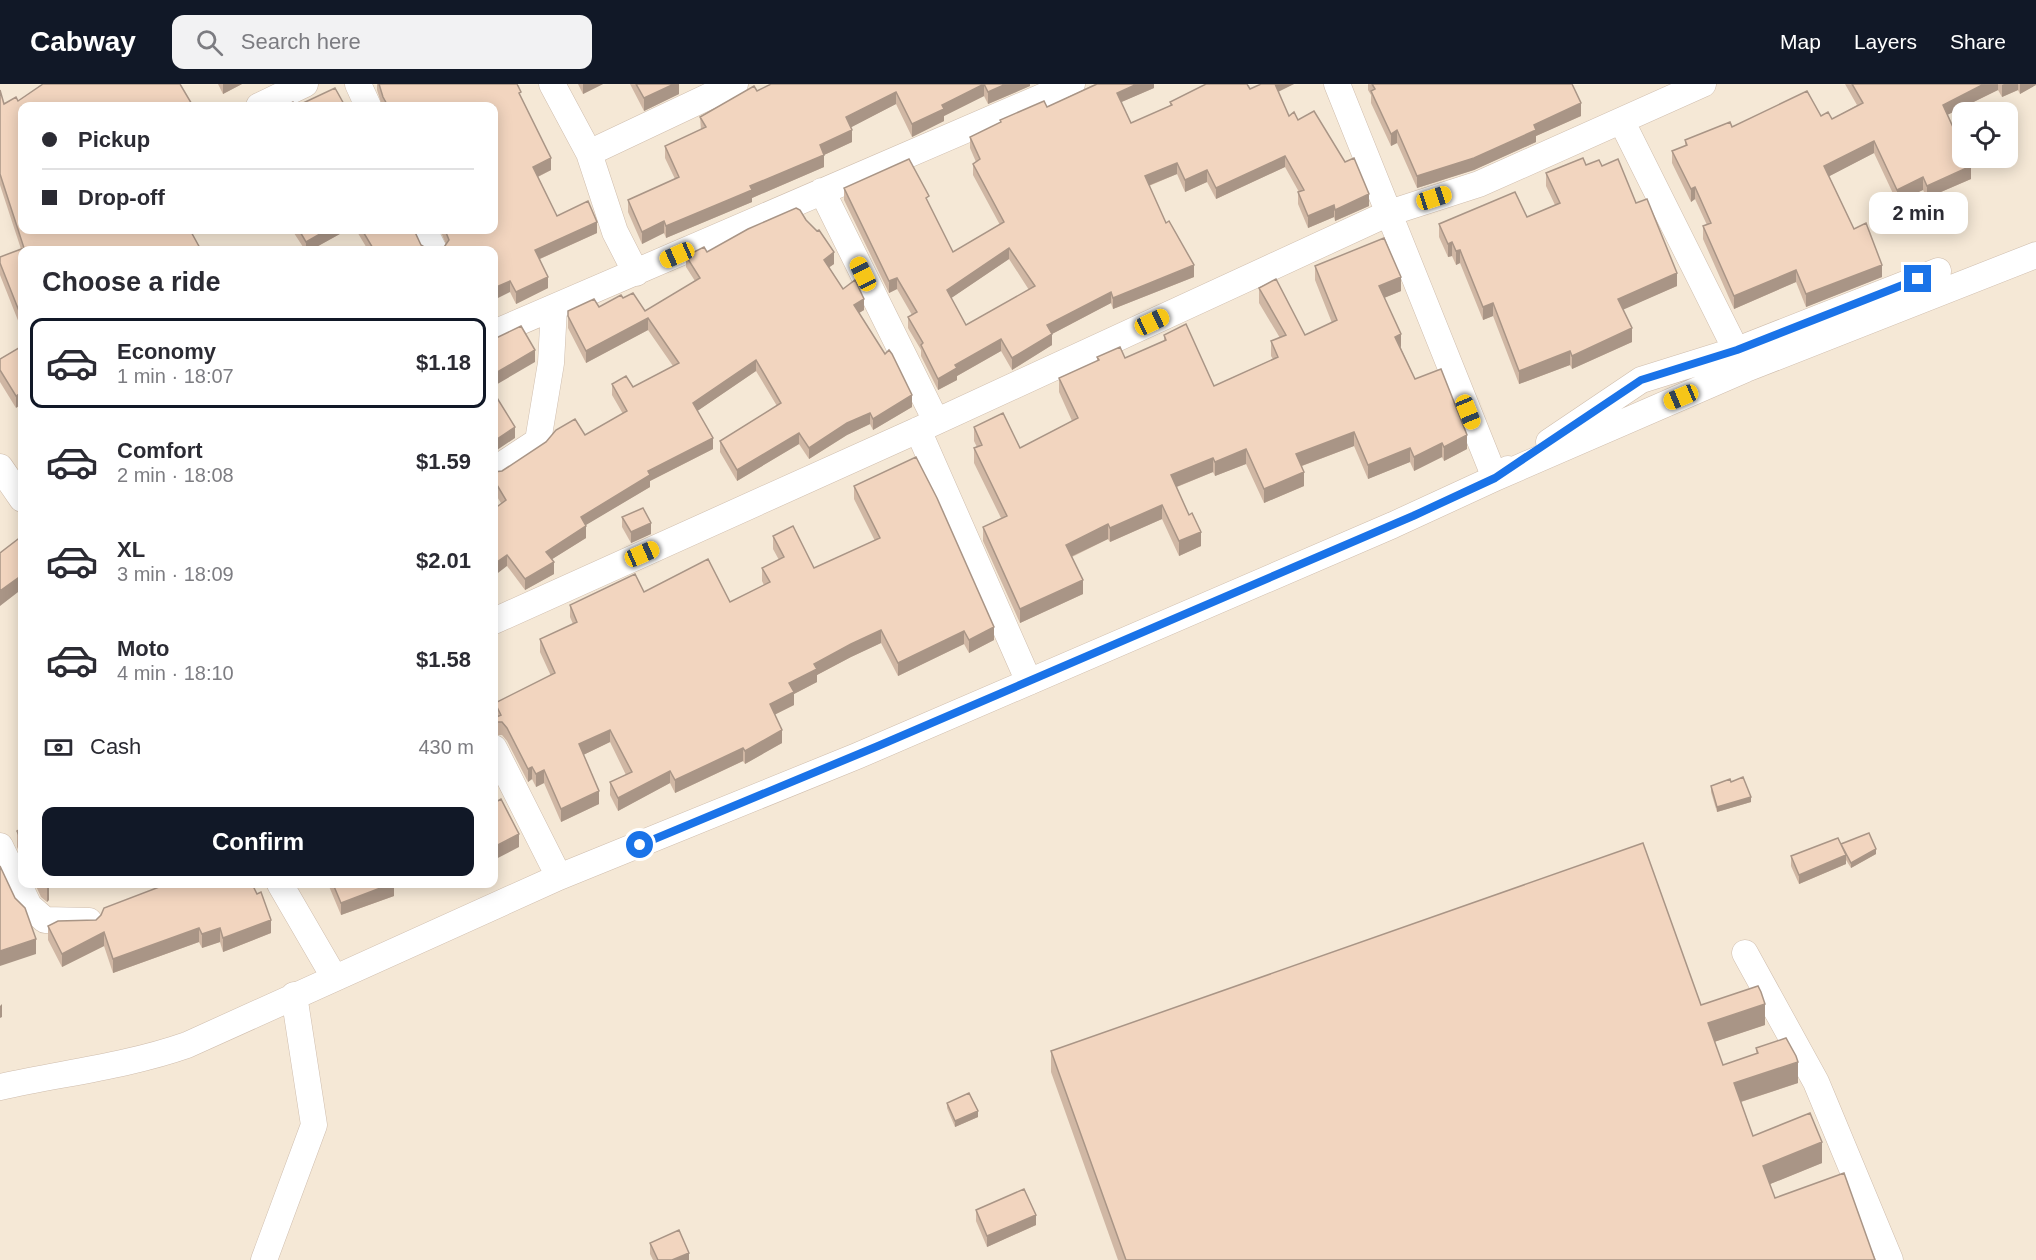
<!DOCTYPE html>
<meta charset="utf-8">
<style>
body{margin:0;font-family:Helvetica,sans-serif;background:#f2f2f3;color:#2b2b33;height:100vh;display:flex;flex-direction:column;font-size:22px;white-space:nowrap}
*{box-sizing:border-box;margin:0}
p{font-size:20px;color:#7c7c81}
.icon{flex:none;width:33px;height:33px;fill:none;stroke:currentColor;stroke-width:2;stroke-linecap:round;stroke-linejoin:round}
.map{position:relative;flex:1;overflow:hidden}
.drawer{position:absolute;left:18px;top:162px;width:480px;height:642px;display:flex;flex-direction:column;background:#fff;border-radius:12px;box-shadow:0 3px 15px #0003}
.drawer>*{flex:none}
.guide{position:absolute;left:18px;top:18px;width:480px;height:132px;border-radius:12px;box-shadow:0 3px 15px #0003;display:grid;align-content:center;height:132px;padding:0 24px;background:#fff}
.buttons{position:absolute;left:1952px;top:18px;display:grid;gap:12px}
.buttons a{display:grid;place-items:center;width:66px;height:66px;border-radius:12px;background:#fff;box-shadow:0 3px 15px #0003;font-size:30px}
.end{position:absolute;width:27px;height:27px;margin:-14px;border:8px solid #1a73e8;background:#fff;box-shadow:0 0 0 3px #fff}
.from{border-radius:50%}
.bubble{position:absolute;height:42px;border-radius:12px;background:#fff;box-shadow:0 3px 15px #0003;font-size:20px;font-weight:800;line-height:42px;text-align:center}
.car{position:absolute;width:18px;height:36px;margin:-18px -9px;border-radius:8px;box-shadow:0 0 4px 2px #0007;background:linear-gradient(#f5c518 24%,#345 0 40%,#f5c518 0 76%,#345 0 86%,#f5c518 0)}
.guide b{display:flex;align-items:center;gap:21px;height:57px;font-size:22px}
.guide b+b{border-top:2px solid #e1e1e2}
.guide i{width:15px;height:15px;background:#2b2b33}
ul{padding:0;list-style:none}
li{display:flex;align-items:center;gap:18px;height:90px;margin:0 12px 9px;padding:0 12px;border:3px solid transparent;border-radius:12px}
li div{flex:1}
li b{display:block;font-size:22px}
li em{font-style:normal;font-weight:800}
li.selected{border-color:#111827}
li>.icon{width:54px;height:54px;stroke-width:1.5}
h2{padding:0 24px;font-size:27px;line-height:72px}
.pay{display:flex;align-items:center;gap:15px;height:66px;padding:0 24px;font-size:22px}
.pay p{margin-inline-start:auto}
.action{display:flex;gap:12px;margin-top:auto;padding:12px 24px}
.action a{flex:1;height:69px;border-radius:12px;background:#111827;color:#fff;font-size:24px;font-weight:800;line-height:69px;text-align:center}
header{display:flex;align-items:center;gap:36px;box-sizing:border-box;height:84px;padding:0 30px;background:#111827;color:#fff}
header strong{font-size:28px}
nav{display:flex;gap:33px;margin-inline-start:auto;font-size:21px}
.search{width:420px;height:54px;background:#f2f2f3;display:flex;align-items:center;gap:15px;box-sizing:border-box;padding:0 21px;border-radius:12px;color:#7c7c81;font-size:22px}
.map>svg:first-child{display:block}
</style>
<header>
<strong>Cabway</strong>
<div class="search"><svg class="icon" aria-label="search" viewBox="0 0 24 24"><circle cx="10" cy="10" r="6"/><path d="M15 15l6 6"/></svg>Search here</div>
<nav><a>Map</a><a>Layers</a><a>Share</a></nav>
</header>
<div class="map">
<svg width="2036" height="1176" viewBox="0 0 2036 1176">
<rect width="100%" height="100%" fill="#fdf5e8"/>
<!-- residential -->
<path fill="#f5e8d6" fill-rule="evenodd" d="M0,0h2036v1176h-2036zM22,22h472v124h-472zM1962,28h45v46h-45zM22,166h472v634h-472z"/>
<g fill="none" stroke-linecap="round" stroke-linejoin="round">
<!-- minor casing -->
<g stroke="#cfbdad" stroke-width="27">
<path id="minor" d="M358,0l10,22
M552,0l37,69
M1337,0l158,394 13,-9
M259,22l46,-22
M1622,38l122,244
M822,107l114,230
M424,146l10,20
M636,189l-21,-41 -26,-79 146,-69
M494,249l578,-249
M918,346l111,252
M1549,358l92,-62 96,-30 201,-79
M0,383l22,32
M494,386l44,-29 13,-78 3,-55
M494,537l424,-191 471,-217 90,-29 224,-100
M494,664l65,129
M0,762l29,60 16,14 44,1
M280,800l54,93
M1745,869l71,129 74,178
M0,1003c63,-14 127,-21 187,-42l372,-168 298,-121 536,-231 102,-47 251,-109 290,-114
M264,1176l50,-135 -20,-130"/>
</g>
<!-- minor -->
<use href="#minor" stroke="#fff" stroke-width="26"/>
</g>
<!-- wall -->
<path fill="#d0b7a4" fill-rule="evenodd" d="M43,0l150,22h-171v124h168l-168,20 -3,73 -19,-48v-18l21,-8 -21,-64v-95l4,14 14,-3z
M218,0h24l-19,10z
M377,0h140l4,14 30,72 -13,7 19,39 40,17 -57,26 8,29 -32,16 -6,-12 -16,-42h-52l4,-6 -6,-14h54v-124h-112l-5,-16z
M578,0h25l-20,10z
M630,0h49v10l-35,17z
M1030,0v2l-42,18 -4,-8 -40,20v5l-32,16 -16,-33 -45,23 1,15 -28,13v12l-72,31v4l-86,36 -2,-5 -22,11 -14,-32v-12l47,-21 -10,-21v-12l36,-16 -1,-13 57,-26z
M1095,0h59v4l-33,14 10,21 39,-17v-4l80,-13 11,-5h33l-16,7 11,25 9,4 71,86 -34,15 -1,-4 -26,11 -10,-24v-12h1l-14,-25 -69,32 -9,-17 -22,10 -8,-18 -28,12 17,37 28,54 -81,32 -2,-6 -59,31v11l-40,25 -11,-19 -44,25v4l-19,10 -17,-34v-6l-13,-22v-11l4,-2 -15,-26 -8,4 -45,-93v-12l85,16 24,48 47,-27 -27,-50v-11l3,-2 -6,-14v-11l30,-14v-3l47,-13zM1009,175l20,31 -63,35 -15,-27z
M1368,0h204l9,32 -45,20v6l-62,28 -57,18 -20,-45 -6,3 -20,-43v-8l-3,-5z
M1845,0h191l-16,10 -2,-4 -16,7 -4,-7 -51,25 24,64 -44,19 -4,-8 -26,12 -23,-49 -45,23 25,53 28,48 -76,30 -10,-25 -62,27 -31,-70v-13l4,-1 -12,-26 -4,3 -19,-39v-12l13,-5v-6l47,-13 89,-11 11,3 25,-14z
M1586,81l16,1 34,37 41,83 -54,23 9,33 -60,27 -2,-4 -51,19 -26,-68 -10,4 -23,-57 -4,2 -4,-9 -4,1 -9,-20v-13l88,-7 28,-12 -9,-19v-13z
M292,146h55l-36,20h-6z
M356,146h58l7,15 8,5h-61z
M707,168l127,12 -5,3 14,22 21,21 -5,3 53,94 -39,23 -3,-6 -23,11 -38,24 -10,-15 -62,37 -17,-29v-11l57,-35 -21,-35 -59,40 16,38 -63,32v6l-65,38 1,13 -34,21 2,15 -29,16 -18,-24 -6,-63 -7,-11v-20l8,-1 83,-36 38,-21 -11,-19v-11l21,3 40,-21 -25,-36 -62,33 -18,-35v-17l31,-4 24,-9 22,13 50,-30 -9,-14v-11z
M1315,182l86,25 -17,7 17,50 14,31 52,70 -23,12 -2,-4 -28,14 -4,-9 -42,17 -14,-33 -52,20 2,20 -40,17 -18,-39 -31,12 -2,-4 -36,15 24,59 -22,10 -17,-37 -52,23 -2,-3 -36,18 11,37 -63,29 -37,-82v-14l18,-9 -27,-55v-15l3,-1 -3,-6v-14l46,21 52,-27 -13,-29v-14l38,-17v-4l28,1 39,-17v-6l50,51 59,-27 -2,-3v-15l9,-3 -21,-35v-15l46,47 27,-12 -17,-43z
M22,262l-6,62 -16,-26v-23z
M854,402l140,154 -25,13 -5,-9 -66,32 -17,-33 -30,14 -34,18v7l-23,12v11l-20,10 8,28 -37,21 -2,-3 -68,32 -5,-10 -52,28 -8,-16v-13l16,-7 -16,-33 -27,13 16,49 -38,18 -17,-39 -8,4 -4,-8 -4,3 -21,-41 -5,-6h-8v-17l2,-1 -1,-14 56,-27 -11,-24v-13l33,-15 -3,-7v-12l74,-13 86,10 34,-17 -2,-4v-13l17,-8 -6,-11v-13l41,32 61,-27 -21,-42z
M622,433l29,17 -20,9 -9,-16z
M1731,698l20,20 -34,10 -6,-20v-6z
M22,744v30l-5,-11v-16z
M1841,760l35,10 -25,14 -5,-8v4l-47,20 -8,-18v-10z
M35,800h14v16l-2,2 -6,-5z
M328,800h66v12l-53,19z
M101,831l170,18 -48,19 -3,-10 -18,6 -3,-6 -86,31 -9,-27 -42,21 -14,-27v-14l48,-6z
M1701,921l64,20 -51,17 9,23 33,-11v-6l42,35 -57,19 12,34 69,27 -52,21 5,14 100,62h-757l-67,-188v-21z
M947,1019l31,14 -23,10 -8,-19z
M976,1126l60,15 -49,22 -11,-26z
M650,1159l39,17h-36l-3,-6z"/>
<!-- shaded-wall -->
<path fill="#a99586" d="M223,0h19l-19,10z
M583,0h20l-20,10z
M674,0h5v10l-35,17v-13z
M984,0v12l-40,20v5l-32,16v-13l30,-19z
M1006,0h24v2l-42,18v-12z
M1137,0h17v4l-37,16v-11z
M1276,0h18l-18,9z
M1984,0h14v6l-55,27v-12z
M2004,0h14v6l-16,7v-12z
M2020,0h16v1l-16,9z
M896,8v12l-50,26v-13z
M1581,19v13l-45,20v6l-62,28 -57,18v-12z
M852,46v12l-28,13v12l-72,31v4l-86,36v-12l84,-40 70,-41z
M1397,46v13l-6,3v-12z
M1874,57v12l-50,26v-13z
M1285,72v11l-69,32v-11z
M551,74v12l-18,9v-12z
M1177,79v11l-32,13v-11z
M1971,82v13l-44,19v-12z
M1207,86v12l-22,10v-12z
M1923,93v13l-26,12v-12z
M1695,103v12l-4,3v-13z
M1369,110v12l-34,15v-11z
M1334,121v12l-26,11v-12z
M664,137v12l-22,11v-12z
M597,138v11l-62,28v-11z
M327,146h20l-36,20h-5v-8z
M1452,158v14l-4,1v-13z
M1009,164v11l-62,42v-11z
M1460,166v13l-4,2v-14z
M834,168v12l-10,7v-11z
M1194,181v12l-81,32v-11z
M1882,181v12l-76,30v-13z
M1796,186v12l-62,27v-13z
M1677,189v13l-59,26v-13z
M548,193v11l-32,16v-12z
M1401,193v14l-22,9v-14z
M897,194v11l-8,4v-12z
M510,197v11l-16,8v-12z
M1111,208v11l-59,31v11l-40,25v-12l35,-33z
M864,215v11l-10,6v-11z
M1493,219v13l-10,4v-13z
M22,226v11l-3,2v-12z
M648,234v12l-62,33v-12z
M1632,244v14l-60,27v-13z
M1401,250v14l-6,-11z
M1001,255v12l-44,25v4l-19,10v-11l17,-14z
M535,266v12l-41,24v-12z
M1570,267v14l-51,19v-13z
M756,276v11l-63,43v-11z
M22,308v12l-6,4v-12z
M912,311v12l-39,23v-11z
M870,329v11l-23,11 -38,24v-11l38,-25z
M515,343v11l-21,14v-11z
M1354,348v14l-58,22v-14z
M799,349v11l-62,37v-11z
M1467,351v14l-23,12v-14z
M713,354v11l-63,32v6l-69,41v-11l67,-46z
M1442,359v14l-28,14v-14z
M1410,364v14l-42,17v-14z
M1246,365v15l-31,12v-14z
M1213,374v14l-42,17v-14z
M1304,388v14l-40,17v-14z
M1162,421v14l-52,23v-14z
M651,439v11l-20,9v-11z
M1108,440v15l-42,20v-14z
M586,442v12l-40,25v-11z
M1201,448v14l-22,10v-15z
M507,471v11l-13,10v-12z
M554,478v12l-29,16v-11z
M22,491v14l-22,17v-15z
M1083,496v14l-63,29v-14z
M994,543v13l-25,13v-13z
M881,546v13l-30,14 -34,18v7l-23,12v11l-24,12v-13l19,-21 25,-19 37,-20z
M964,547v13l-66,32v-13z
M610,646v12l-31,15v-13z
M782,646v13l-37,21v-13z
M743,664v13l-68,32v-13z
M532,683v12l-4,3v-13z
M544,686v13l-8,4v-13z
M670,687v12l-52,28v-13z
M599,707v13l-38,18v-13z
M1751,713v5l-34,10v-5z
M519,750v13l-25,13v-13z
M1876,765v5l-25,14v-5z
M1846,771v9l-47,20v-9z
M49,800v16l-2,2v-16z
M390,800h4v12l-53,19v-12z
M441,800h9l-9,4z
M271,836v13l-48,19v-14z
M199,844v14l-86,31v-14z
M220,844v14l-18,6v-14z
M104,848v14l-42,21v-13z
M36,855v15l-36,12v-15z
M2,920v13l-2,1v-12z
M1765,920v21l-57,19v-21z
M1798,978v21l-64,21v-21z
M978,1027v6l-23,10v-6z
M1822,1058v21l-59,24v-21z
M1036,1131v10l-49,22v-11z
M689,1169v7h-17z"/>
<!-- building -->
<path fill="#f2d5bf" stroke="#a99586" stroke-width="1.5" fill-rule="evenodd" d="M43,0h137l13,22h-24l-2,-2 -5,2h-140v124h168l11,20h-179v60l-3,1 -19,-48v-6l24,-9 -24,-74v-84l4,14 12,-7 2,4z
M379,0h138l4,8 -2,1 32,65 -18,9 24,49 31,-15 9,21 -62,28 13,27 -32,15 -6,-11 -16,7v-38h-31l-1,-1 -4,1h-16l7,-10 -4,-10h49v-124h-106l-5,-9z
M636,0h38l-30,14z
M771,0h235l-18,8 -4,-8 -42,21 2,4 -32,15 -16,-32 -50,25 6,13 -32,15 4,10 -74,31 2,4 -19,8 -67,28 -2,-5 -22,11 -14,-32 51,-23 -14,-31 41,-19 -6,-10 54,-31 3,5z
M1097,0h40l-20,9 14,30 41,-18 -2,-3 36,-18h41l3,5 11,-5h14l14,32 5,-4 4,8 16,-9 31,51 9,-4 15,36 -34,16 -1,-5 -26,11 -10,-24 6,-2 -19,-34 -69,32 -9,-18 -22,10 -8,-17 -32,13 21,47 3,-2 25,44 -81,33 -2,-6 -64,33 5,9 -40,24 -11,-19 -46,26 2,3 -19,11 -17,-34 2,-2 -15,-26 9,-5 -20,-34 -8,3 -45,-93 65,-29 20,37 -3,2 27,54 51,-30 -31,-58 7,-5 -10,-22 31,-15 -1,-2 44,-19 3,6zM1009,164l26,38 -69,39 -19,-35z
M1372,0h200l9,19 -47,22 2,5 -62,28 -57,18 -20,-46 -6,4 -20,-43 4,-2z
M1852,0h132l-41,21 19,42v11h5l4,8 -44,20 -4,-9 -26,13 -23,-49 -50,25 30,63 12,-6 16,42 -76,29 -10,-24 -62,26 -31,-70 8,-3 -16,-36 -4,2 -19,-38 15,-6 -2,-5 45,-18 2,5 75,-36 14,25 7,-4 4,7 31,-16z
M335,4l10,18h-42l-2,-2z
M293,18l2,4h-10z
M1583,74l3,7 13,-5 3,6 16,-7 18,44 11,-4 30,74 -59,26 14,29 -60,28 -2,-5 -51,20 -26,-68 -10,4 -23,-57 -4,1 -4,-9 -4,2 -9,-20 76,-32 12,25 33,-14 -14,-30z
M796,124l4,2 6,10 11,11 2,-1 15,22 -10,8 19,29 12,-9 9,19 -10,6 31,49 4,-4 3,4 20,41 -39,24 -3,-6 -23,10 -38,25 -10,-15 -62,37 -17,-29 61,-38 -25,-43 -63,43 20,35 -65,33 2,4 -69,42 5,9 -40,26 8,10 -29,17 -18,-24 -13,9v-55l12,-9 -12,-20v-8l8,-1 44,-29 10,-12 19,-11 10,16 42,-24 -15,-27 14,-8 7,11 46,-24 -31,-45 -62,33 -18,-35v-5l26,-12 5,8 22,-12 2,3 10,-5 12,18 55,-33 -14,-22 18,-9 3,5 41,-23z
M299,146h28l-21,12z
M362,146h52l7,15 8,5h-55z
M1384,154l17,39 -22,9 22,48 -6,3 20,42 26,-10 26,66 -23,12 -2,-4 -28,14 -4,-9 -42,17 -14,-33 -58,22 8,18 -40,17 -18,-40 -31,13 -2,-4 -42,17 18,40 3,-2 9,19 -22,9 -17,-36 -52,23 -2,-4 -42,21 17,35 -63,29 -37,-82 24,-11 -33,-68 8,-3 -8,-18 29,-14 17,35 58,-30 -19,-40 40,-18 -2,-3 23,-10 5,11 41,-18 -2,-5 22,-11 28,62 64,-29 -7,-16 15,-6 -27,-47 17,-9 29,56 32,-15 -22,-54z
M521,242l14,24 -41,24v-35z
M22,262v46l-6,4 -16,-26v-11z
M494,309l21,34 -21,14z
M916,373l21,41 57,129 -25,13 -5,-9 -66,32 -17,-33 -30,14 -37,20 3,5 -28,14 5,9 -24,12 12,26 -37,21 -2,-3 -68,32 -5,-9 -52,27 -8,-16 22,-10 -22,-42 -31,14 20,47 -38,18 -17,-39 -8,4 -4,-7 -4,2 -21,-41 -5,-6h-8v-4l7,-3 -6,-12 60,-30 -15,-34 37,-17 -7,-17 65,-31 9,18 64,-33 22,43 40,-20 -8,-14 22,-11 -11,-21 20,-10 21,42 66,-30 -26,-52z
M643,424l8,15 -20,9 -9,-15z
M22,452v39l-22,16v-38z
M1743,693l8,20 -34,10 -6,-21 19,-7 1,3z
M501,715l18,35 -25,13v-44z
M22,744v14l-5,-11z
M1869,749l7,16 -25,14 -10,-19z
M1838,754l8,17 -47,20 -8,-19z
M1643,759l58,162 57,-19 3,6 4,12 -57,19 15,42 35,-12 -2,-5 30,-10 10,18 2,6 -64,21 19,53 57,-23 12,29 -59,24 12,32 69,-25 31,87h-749l-75,-209z
M0,782l15,32 10,10 11,31 -36,12z
M167,800h85l5,10 4,-2 10,28 -48,18 -3,-10 -18,6 -3,-6 -86,31 -9,-27 -42,22 -14,-28 10,-5 38,-1 5,-5 3,-7z
M333,800h58l-50,19z
M969,1009l9,18 -23,10 -8,-18z
M1024,1105l12,26 -49,21 -11,-26z
M679,1146l10,23 -17,7h-14l-8,-17z"/>
<g fill="none" stroke-linecap="round" stroke-linejoin="round">
<!-- route -->
<path stroke="#1a73e8" stroke-width="8" d="M640,761l238,-99 535,-230 82,-38 146,-98 96,-30 181,-71"/>
</g>
</svg>
<div class="buttons">
<a><svg class="icon" aria-label="locate" viewBox="0 0 24 24"><circle cx="12" cy="12" r="6"/><path d="M12 2v4M12 18v4M2 12h4M18 12h4"/></svg></a>
</div>
<i class="end from" style="left:640px;top:761px"></i>
<i class="end" style="left:1918px;top:195px"></i>
<div class="bubble" style="left:1869px;top:108px;width:99px">2 min</div>
<i class="car" style="left:1434px;top:114px;rotate:72deg"></i>
<i class="car" style="left:677px;top:171px;rotate:246deg"></i>
<i class="car" style="left:863px;top:190px;rotate:334deg"></i>
<i class="car" style="left:1152px;top:238px;rotate:65deg"></i>
<i class="car" style="left:1681px;top:313px;rotate:247deg"></i>
<i class="car" style="left:1468px;top:328px;rotate:158deg"></i>
<i class="car" style="left:642px;top:470px;rotate:66deg"></i>
<div class="guide">
<b><i class="from"></i>Pickup</b>
<b><i></i>Drop-off</b>
</div>
<section class="drawer">
<h2>Choose a ride</h2>
<ul>
<li class="selected"><svg class="icon" aria-label="car" viewBox="0 0 24 24"><path d="M5 17H2v-5l4-1 3-4h7l3 4 3 1v5h-3M9 17h6M6 11h13"/><circle cx="7" cy="17" r="2"/><circle cx="17" cy="17" r="2"/></svg><div><b>Economy</b><p>1 min · 18:07</p></div><em>$1.18</em></li>
<li><svg class="icon" aria-label="car" viewBox="0 0 24 24"><path d="M5 17H2v-5l4-1 3-4h7l3 4 3 1v5h-3M9 17h6M6 11h13"/><circle cx="7" cy="17" r="2"/><circle cx="17" cy="17" r="2"/></svg><div><b>Comfort</b><p>2 min · 18:08</p></div><em>$1.59</em></li>
<li><svg class="icon" aria-label="car" viewBox="0 0 24 24"><path d="M5 17H2v-5l4-1 3-4h7l3 4 3 1v5h-3M9 17h6M6 11h13"/><circle cx="7" cy="17" r="2"/><circle cx="17" cy="17" r="2"/></svg><div><b>XL</b><p>3 min · 18:09</p></div><em>$2.01</em></li>
<li><svg class="icon" aria-label="car" viewBox="0 0 24 24"><path d="M5 17H2v-5l4-1 3-4h7l3 4 3 1v5h-3M9 17h6M6 11h13"/><circle cx="7" cy="17" r="2"/><circle cx="17" cy="17" r="2"/></svg><div><b>Moto</b><p>4 min · 18:10</p></div><em>$1.58</em></li>
</ul>
<div class="pay"><svg class="icon" aria-label="cash" viewBox="0 0 24 24"><path d="M3 7h18v10H3z"/><circle cx="12" cy="12" r="2"/></svg>Cash<p>430 m</p></div>
<div class="action"><a>Confirm</a></div>
</section>
</div>
